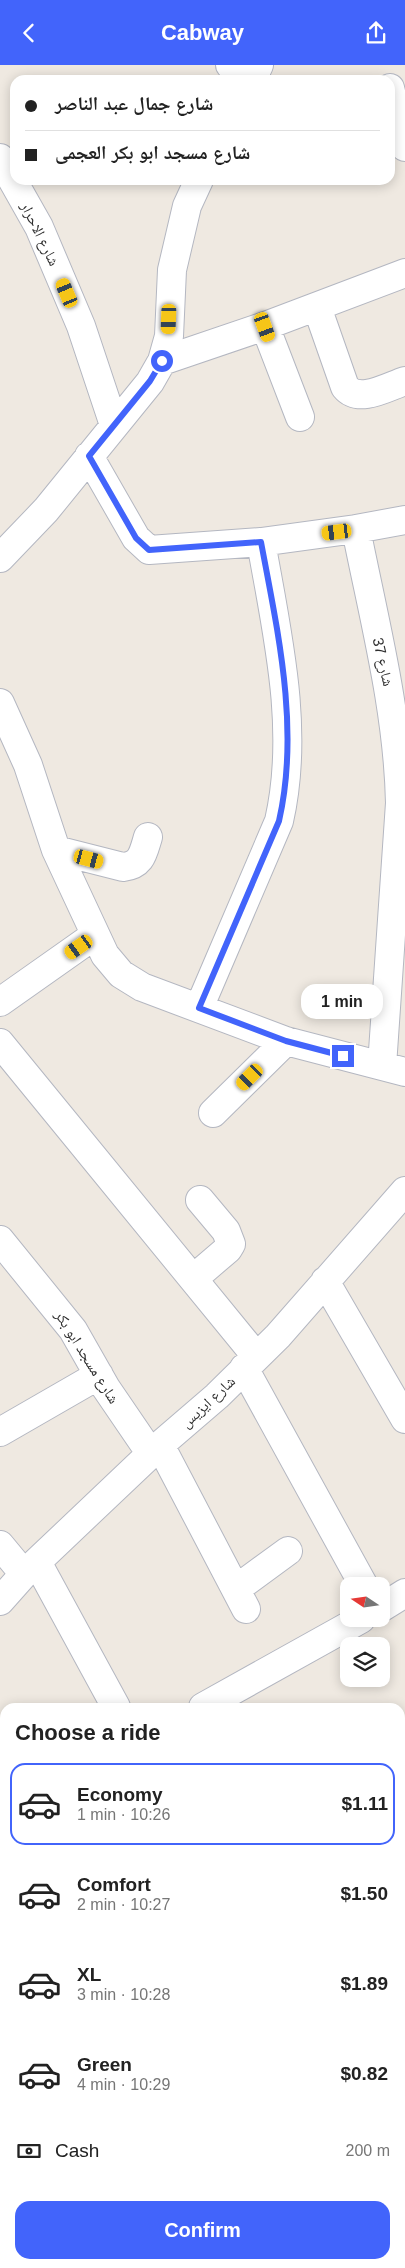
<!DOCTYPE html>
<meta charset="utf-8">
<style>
body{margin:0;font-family:Arial,"Noto Naskh Arabic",sans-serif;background:#f2f2f2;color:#222;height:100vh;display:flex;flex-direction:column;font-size:19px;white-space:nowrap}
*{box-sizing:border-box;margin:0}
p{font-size:16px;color:#767676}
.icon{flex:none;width:28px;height:28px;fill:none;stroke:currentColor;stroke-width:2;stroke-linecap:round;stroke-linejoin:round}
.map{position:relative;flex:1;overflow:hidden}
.details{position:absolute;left:0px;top:1638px;width:405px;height:566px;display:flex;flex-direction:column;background:#fff;border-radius:15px 15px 0 0;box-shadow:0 2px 12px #0003}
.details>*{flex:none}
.guide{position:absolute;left:10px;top:10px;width:385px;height:110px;border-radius:15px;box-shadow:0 2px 12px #0003;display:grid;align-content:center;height:110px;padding:0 15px;background:#fff}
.needle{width:32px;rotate:283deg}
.buttons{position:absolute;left:340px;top:1512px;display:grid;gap:10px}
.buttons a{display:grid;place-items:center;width:50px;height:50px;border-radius:10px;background:#fff;box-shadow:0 2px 12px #0003;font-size:25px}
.end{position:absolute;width:22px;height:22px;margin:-11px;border:6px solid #4264fb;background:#fff;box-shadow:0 0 0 2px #fff}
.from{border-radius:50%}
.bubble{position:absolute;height:35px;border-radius:15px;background:#fff;box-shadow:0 2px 12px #0003;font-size:16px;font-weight:600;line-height:35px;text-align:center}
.car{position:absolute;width:15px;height:30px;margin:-15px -8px;border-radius:6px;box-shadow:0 0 4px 1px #0007;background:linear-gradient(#f5c518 24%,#345 0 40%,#f5c518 0 76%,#345 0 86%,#f5c518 0)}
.guide b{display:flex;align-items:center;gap:18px;height:48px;font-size:19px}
.guide b+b{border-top:1px solid #e0e0e0}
.guide i{width:12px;height:12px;background:#222}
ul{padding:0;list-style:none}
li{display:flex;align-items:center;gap:15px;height:82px;margin:0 10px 8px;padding:0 5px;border:2px solid transparent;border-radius:15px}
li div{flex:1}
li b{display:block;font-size:19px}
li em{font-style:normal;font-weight:600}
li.selected{border-color:#4264fb}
li>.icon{width:45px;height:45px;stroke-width:1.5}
h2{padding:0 15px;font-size:22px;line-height:60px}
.pay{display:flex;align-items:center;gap:12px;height:55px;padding:0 15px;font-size:19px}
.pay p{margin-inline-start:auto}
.button{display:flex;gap:10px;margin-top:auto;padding:10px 15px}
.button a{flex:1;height:58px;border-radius:15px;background:#4264fb;color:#fff;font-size:20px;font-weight:600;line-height:58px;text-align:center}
header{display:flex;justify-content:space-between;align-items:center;height:65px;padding:0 15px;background:#4264fb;color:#fff;font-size:22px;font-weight:600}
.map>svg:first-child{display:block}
</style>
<header><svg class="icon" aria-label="back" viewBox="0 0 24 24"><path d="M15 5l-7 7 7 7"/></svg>Cabway<svg class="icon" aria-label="share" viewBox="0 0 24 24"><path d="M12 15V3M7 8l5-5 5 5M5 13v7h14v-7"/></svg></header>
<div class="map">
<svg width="405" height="2203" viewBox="0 0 405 2203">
<rect width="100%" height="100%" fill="#efe9e1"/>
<!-- green -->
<path fill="#b6e59e" d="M0,2150l5,9v40h24l3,4h-32z"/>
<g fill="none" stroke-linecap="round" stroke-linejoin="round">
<!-- street casing -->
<g stroke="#b4b7c1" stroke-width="30">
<path id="street" d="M230,0l12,15
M252,15l7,-15
M390,23l15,59
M0,93l39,69 42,99 33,99
M317,242l28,80c14,17 42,0 60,-6
M265,261l35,91
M162,296l103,-35 140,-53
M89,391l47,82 13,12 112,-8 95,-13 49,-9
M356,464c18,91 42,181 44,274l-18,263
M0,493l46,-48 104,-128 12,-21 7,-25 3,-66 15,-64 12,-26
M0,638l28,62 28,85 49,105 16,19 21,13 144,54 119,31
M56,785l67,17c19,-2 20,-14 25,-30
M0,937l95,-67
M199,943l80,-187c21,-92 -2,-188 -18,-279
M0,978l256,313
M213,1048l73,-72
M0,1175l73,90 33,58 45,66
M193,1214l35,-30 3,-5 -5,-13 -26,-31
M325,1216l80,138
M244,1303l120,218
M0,1367l99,-57
M160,1380l86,164
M0,1480l24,29
M37,1497l79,145
M236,1524l52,-38
M0,1536l24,-27 136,-129 57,-49 61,-60 127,-145
M381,1543l24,-15
M203,1642l158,-88
M400,1725l5,-3
M0,1758l5,-3
M0,1824l5,10
M400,1917l5,-3
M400,2108l5,-3
M400,2177l5,10
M0,2195l5,8
M194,2199l3,4
M233,2203l7,-4"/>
</g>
<!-- street -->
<use href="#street" stroke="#fff" stroke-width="28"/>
</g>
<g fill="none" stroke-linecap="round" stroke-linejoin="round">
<!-- route -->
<path stroke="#4264fb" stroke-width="6" d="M162,296l-12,20 -61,75 47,82 13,12 112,-8c17,91 39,187 18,279l-80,187 87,33 57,15"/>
</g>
<g text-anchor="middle" stroke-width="4" stroke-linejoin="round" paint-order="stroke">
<!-- street labels -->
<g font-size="15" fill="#2e2e2e" stroke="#fff">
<text transform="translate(40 169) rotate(64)" y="5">شارع الاحرار</text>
<text transform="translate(383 597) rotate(77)" y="5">شارع 37</text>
<text transform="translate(87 1292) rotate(58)" y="5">شارع مسجد ابو بكر</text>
<text transform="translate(208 1337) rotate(-43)" y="5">شارع ايزيس</text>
</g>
</g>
</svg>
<div class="buttons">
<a><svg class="needle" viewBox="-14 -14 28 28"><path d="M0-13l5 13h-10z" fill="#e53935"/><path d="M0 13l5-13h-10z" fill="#767676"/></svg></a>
<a><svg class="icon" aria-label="layers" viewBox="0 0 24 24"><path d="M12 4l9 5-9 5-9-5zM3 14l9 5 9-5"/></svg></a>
</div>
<i class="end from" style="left:162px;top:296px"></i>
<i class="end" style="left:343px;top:991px"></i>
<div class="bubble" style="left:301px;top:919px;width:82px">1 min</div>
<i class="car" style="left:67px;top:228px;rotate:337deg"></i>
<i class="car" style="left:169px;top:254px;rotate:182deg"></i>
<i class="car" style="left:265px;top:262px;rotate:160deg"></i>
<i class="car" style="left:337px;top:467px;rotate:263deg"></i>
<i class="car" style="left:89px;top:794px;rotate:105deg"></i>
<i class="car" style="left:79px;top:882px;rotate:235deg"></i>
<i class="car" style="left:250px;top:1012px;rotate:225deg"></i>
<div class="guide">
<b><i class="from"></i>شارع جمال عبد الناصر</b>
<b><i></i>شارع مسجد ابو بكر العجمى</b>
</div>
<section class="details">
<h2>Choose a ride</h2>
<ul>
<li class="selected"><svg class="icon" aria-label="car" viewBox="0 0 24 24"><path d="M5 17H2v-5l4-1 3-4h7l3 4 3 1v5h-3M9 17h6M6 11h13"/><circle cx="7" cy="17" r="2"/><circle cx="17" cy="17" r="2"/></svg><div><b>Economy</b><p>1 min · 10:26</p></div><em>$1.11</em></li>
<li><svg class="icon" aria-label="car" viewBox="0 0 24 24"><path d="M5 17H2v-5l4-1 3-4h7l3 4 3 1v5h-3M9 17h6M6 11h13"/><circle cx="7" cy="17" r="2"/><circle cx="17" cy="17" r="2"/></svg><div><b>Comfort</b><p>2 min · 10:27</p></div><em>$1.50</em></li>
<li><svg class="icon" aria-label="car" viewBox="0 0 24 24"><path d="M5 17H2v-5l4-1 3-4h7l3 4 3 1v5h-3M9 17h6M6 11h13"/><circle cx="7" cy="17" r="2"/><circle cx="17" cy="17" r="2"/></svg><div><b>XL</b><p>3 min · 10:28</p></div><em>$1.89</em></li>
<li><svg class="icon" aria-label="car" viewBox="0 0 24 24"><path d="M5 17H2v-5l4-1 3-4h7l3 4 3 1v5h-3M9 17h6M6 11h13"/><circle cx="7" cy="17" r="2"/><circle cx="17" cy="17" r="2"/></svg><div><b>Green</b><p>4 min · 10:29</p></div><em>$0.82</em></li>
</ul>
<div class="pay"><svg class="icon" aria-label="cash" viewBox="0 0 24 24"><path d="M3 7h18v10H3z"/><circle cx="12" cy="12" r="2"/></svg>Cash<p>200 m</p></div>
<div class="button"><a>Confirm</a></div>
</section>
</div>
